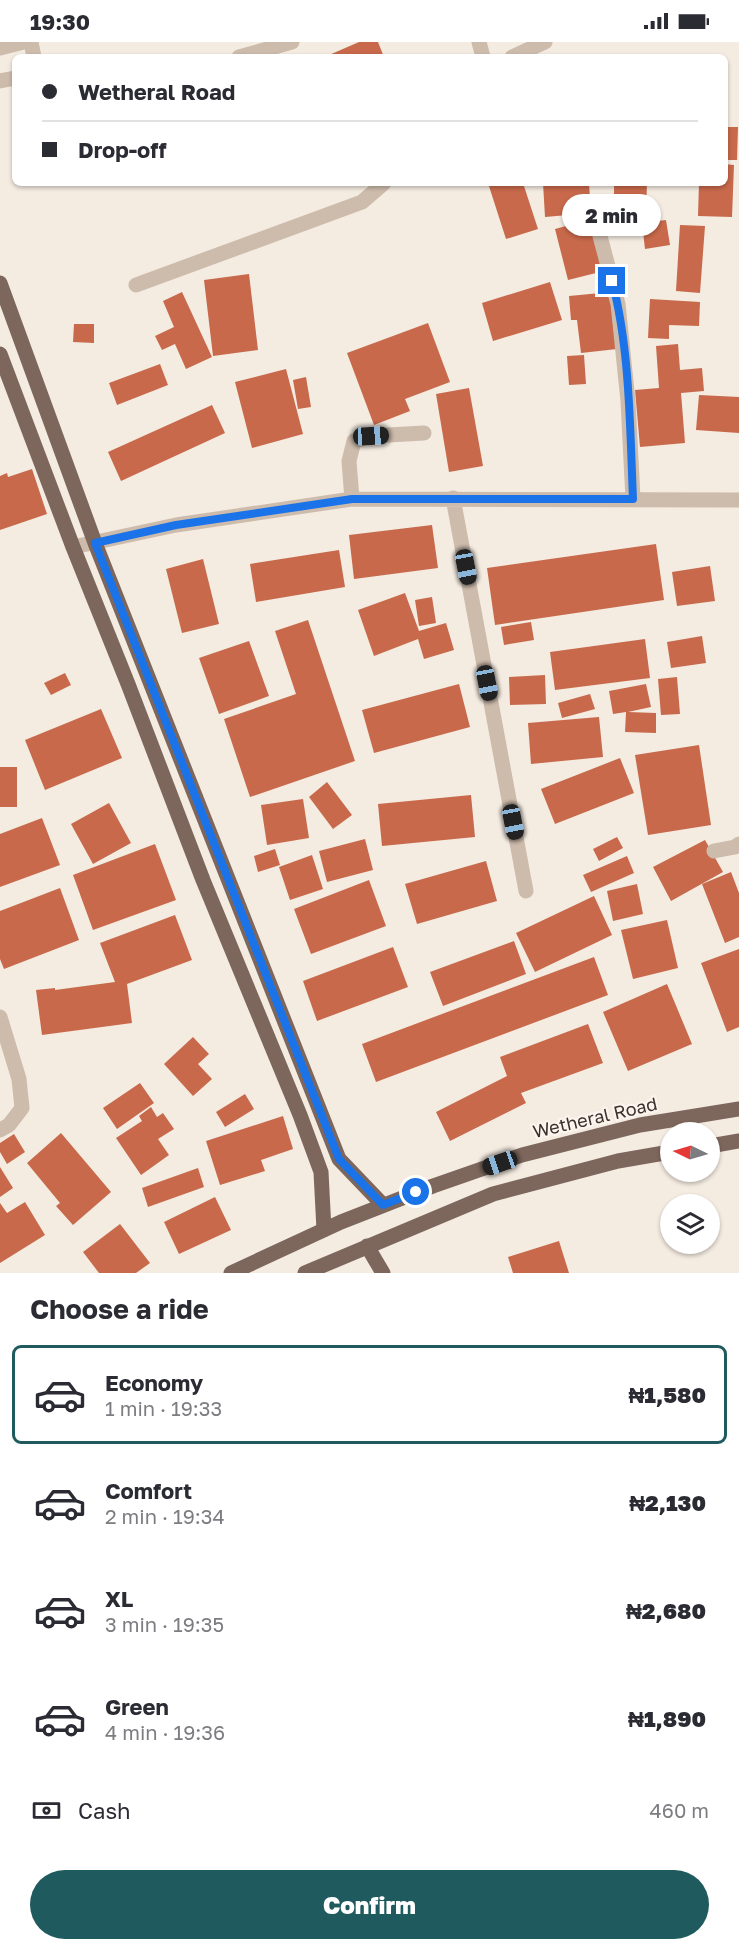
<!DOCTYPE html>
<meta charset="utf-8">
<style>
body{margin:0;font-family:"Golos Text",sans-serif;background:#f2f2f3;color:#2b2b33;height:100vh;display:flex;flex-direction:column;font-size:22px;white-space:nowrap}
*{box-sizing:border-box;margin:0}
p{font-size:20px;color:#7c7c81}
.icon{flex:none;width:33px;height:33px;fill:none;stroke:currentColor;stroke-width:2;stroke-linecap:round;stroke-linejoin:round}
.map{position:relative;height:1231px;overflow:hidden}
.side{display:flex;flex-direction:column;background:#fff;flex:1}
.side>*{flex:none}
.banner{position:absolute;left:12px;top:12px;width:716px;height:132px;border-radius:9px;box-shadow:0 2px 4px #0004;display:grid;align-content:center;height:132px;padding:0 30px;background:#fff}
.needle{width:39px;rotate:275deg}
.controls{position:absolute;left:660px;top:1080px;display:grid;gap:12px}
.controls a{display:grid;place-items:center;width:60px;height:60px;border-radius:50%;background:#fff;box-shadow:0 2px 4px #0004;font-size:30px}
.end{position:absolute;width:27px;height:27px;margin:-14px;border:8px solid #1a73e8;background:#fff;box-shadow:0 0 0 3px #fff}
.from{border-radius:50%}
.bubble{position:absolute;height:42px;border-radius:21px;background:#fff;box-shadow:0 2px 4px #0004;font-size:20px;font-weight:800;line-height:42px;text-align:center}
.car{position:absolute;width:18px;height:36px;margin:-18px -9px;border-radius:8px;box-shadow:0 0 4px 2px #0007;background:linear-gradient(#222 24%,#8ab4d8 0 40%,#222 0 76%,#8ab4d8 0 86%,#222 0)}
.banner b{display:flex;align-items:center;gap:21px;height:57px;font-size:22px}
.banner b+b{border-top:2px solid #e1e1e2}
.banner i{width:15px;height:15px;background:#2b2b33}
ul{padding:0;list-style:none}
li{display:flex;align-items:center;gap:18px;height:99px;margin:0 12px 9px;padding:0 18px;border:3px solid transparent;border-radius:9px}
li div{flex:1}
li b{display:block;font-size:22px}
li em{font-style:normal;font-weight:800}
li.active{border-color:#1f5a5e}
li>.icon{width:54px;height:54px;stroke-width:1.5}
h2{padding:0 30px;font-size:27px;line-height:72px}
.pay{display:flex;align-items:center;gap:15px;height:66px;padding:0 30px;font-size:22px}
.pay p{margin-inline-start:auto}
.button{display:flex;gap:12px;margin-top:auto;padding:12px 30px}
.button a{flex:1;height:69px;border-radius:36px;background:#1f5a5e;color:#fff;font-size:24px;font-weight:800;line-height:69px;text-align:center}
.status{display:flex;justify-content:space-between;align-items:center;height:42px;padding:0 30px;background:#fff;direction:ltr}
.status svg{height:16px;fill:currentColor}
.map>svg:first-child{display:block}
</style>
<div class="status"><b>19:30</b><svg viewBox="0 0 49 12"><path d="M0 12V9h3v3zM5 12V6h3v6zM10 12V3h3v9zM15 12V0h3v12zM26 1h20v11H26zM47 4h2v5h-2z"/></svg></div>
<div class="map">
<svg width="739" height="1231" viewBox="0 0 739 1231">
<rect width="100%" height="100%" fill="#f4ebe1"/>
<!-- building -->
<path fill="#c8694b" d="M359,0h19l6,15h-54l-1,-2z
M724,85h14l-1,33h-13z
M724,122l10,1 -2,52 -34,-1 1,-33h25z
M488,141h35l15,46 -32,10z
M543,141h46l2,30 -46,4z
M614,141h33l-1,29 -32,-1z
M595,176l13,52 -40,10 -13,-51z
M666,178l4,25 -25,4 -3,-26z
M680,183l25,1 -5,67 -24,-2z
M249,232l9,76 -45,6 -9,-76z
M550,240l12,38 -69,21 -11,-38z
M182,250l30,65 -26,12 -11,-25 -13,6 -7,-14 19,-9 -11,-26z
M611,250l6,57 -36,4 -4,-33h-6l-2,-24z
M650,257l50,3 -1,24 -30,-1v14l-21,-1z
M428,281l22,59 -45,17 5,12 -36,14 -27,-72z
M74,282h20v19l-21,-1z
M678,302l2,26 22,-2 2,23 -23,2 4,50 -45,4 -5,-57 24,-2 -3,-42z
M584,313l2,29 -17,1 -2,-29z
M160,322l8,21 -51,20 -8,-22z
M286,327l17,65 -51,14 -17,-66z
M306,335l5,30 -13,2 -5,-29z
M469,346l14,78 -34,6 -13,-78z
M699,353l40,2v36l-43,-3z
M212,363l13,28 -104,48 -13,-29z
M32,427l15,45 -47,16v-54l7,-3 1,4z
M432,483l6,43 -84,11 -5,-44z
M656,502l8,56 -169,25 -8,-57z
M339,508l6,37 -89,15 -6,-38z
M203,517l16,65 -37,9 -16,-64z
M710,524l5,35 -38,5 -5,-34z
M405,551l14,38 27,-8 8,27 -30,9 -6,-20 -44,17 -16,-46z
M432,555l4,26 -17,3 -4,-26z
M308,578l47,141 -105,36 -26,-78 72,-25 -21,-63z
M531,580l3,18 -30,5 -3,-18z
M702,594l4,27 -35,5 -4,-26z
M645,597l5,39 -95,12 -5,-38z
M249,599l20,55 -50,18 -20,-56z
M65,631l6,12 -20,10 -7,-12z
M545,633l1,29 -36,1 -1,-28z
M677,635l3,37 -19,1 -3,-36z
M459,642l11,43 -96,26 -12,-43z
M646,642l5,23 -23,5 28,1v20l-31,-1 1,-20 -13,2 -4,-23z
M590,652l5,15 -33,9 -4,-15z
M101,667l21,49 -77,32 -20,-50z
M599,675l4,40 -72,7 -3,-41z
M699,703l12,80 -63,10 -13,-80z
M620,716l14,35 -79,31 -14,-35z
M0,725h17v40h-17z
M327,740l25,33 -19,14 -24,-32z
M471,753l4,42 -93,9 -4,-42z
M303,757l6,39 -42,7 -6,-40z
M109,761l22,40 -38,21 -22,-40z
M42,776l18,47 -60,22v-53z
M617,795l6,11 -24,13 -6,-12z
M365,797l8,31 -46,12 -8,-31z
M705,798l18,32 -52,29 -18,-34z
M155,802l21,56 -83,30 -20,-55z
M275,807l5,16 -22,7 -4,-16z
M312,813l11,34 -33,11 -11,-33z
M627,814l7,17 -43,19 -8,-17z
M486,819l11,40 -80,23 -12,-40z
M731,830l8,21v44l-14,6 -23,-59z
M369,838l17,46 -75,28 -17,-45z
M637,842l6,30 -30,7 -6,-30z
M60,846l19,52 -75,29 -4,-10v-48z
M594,854l18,39 -77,37 -19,-39z
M175,873l17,45 -65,24 5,39 -90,12 -6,-45 19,-2v2l60,-8 -15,-39z
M667,878l11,48 -45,11 -12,-49z
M514,899l12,33 -83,32 -13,-34z
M393,905l15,40 -91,34 -14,-40z
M739,907v78l-12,5 -26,-69z
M594,915l14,38 -232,87 -14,-38z
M667,942l25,60 -64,27 -25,-59z
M588,982l15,39 -82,30 5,10 -76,38 -14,-29 71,-36 -7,-19z
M193,995l16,17 -11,10 14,15 -19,17 -29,-32z
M140,1041l14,20 -37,26 -14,-21z
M245,1052l9,15 -29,18 -9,-15z
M151,1065l6,10 6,-4 11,16 -16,10 11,16 -28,20 -25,-37 26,-17 -3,-5z
M283,1074l10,33 -32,11 4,11 -45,14 -14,-44z
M61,1091l50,59 -38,33 -17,-19 4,-3 -33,-40z
M14,1092l11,18 -18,12 -7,-12v-9z
M0,1125l13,21 -13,9z
M198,1126l6,19 -56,20 -6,-19z
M215,1155l16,33 -52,24 -15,-32z
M25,1160l20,33 -45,28v-60l7,10z
M120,1182l30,39 -14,10h-37l-16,-21z
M559,1199l10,32h-56l-5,-16z"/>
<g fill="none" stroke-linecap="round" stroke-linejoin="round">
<!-- minor -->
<path stroke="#cdbbac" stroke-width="15" d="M31,0l3,15
M479,0l4,15
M0,6l24,-6
M239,15l53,-15
M512,15l33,-15
M0,39l15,-3
M600,194l18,68 10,97 5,98
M136,243l226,-83 22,-19
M453,456l73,393
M352,457l-3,-38 5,-20 17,-5 53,-3
M73,505l103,-22 176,-26 387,1
M714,809l21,-4 4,-3
M0,975l19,62 3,29 -13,17 -9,5"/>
<!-- major -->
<path stroke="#7d675c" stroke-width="15" d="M0,241l95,260 244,616 44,46
M0,312l73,193 55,137 75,196 97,235 21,57 3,58
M710,1104l29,-5
M367,1204l16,27
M231,1231l110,-51 92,-36 89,-31 118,-30 99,-16
M305,1231l188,-79 125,-33 52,-9"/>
</g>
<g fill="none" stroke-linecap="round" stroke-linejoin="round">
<!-- route -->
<path stroke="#1a73e8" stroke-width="8" d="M416,1150l-33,13 -44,-46 -244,-616 81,-18 176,-26h281c-3,-69 -3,-151 -21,-218"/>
</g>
<g text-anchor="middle" stroke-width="4.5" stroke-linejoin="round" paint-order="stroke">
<!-- street labels -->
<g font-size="18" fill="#3b302b" stroke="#fbf5ee">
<text transform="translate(595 1076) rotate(-13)" y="6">Wetheral Road</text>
</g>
</g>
</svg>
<div class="controls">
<a><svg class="needle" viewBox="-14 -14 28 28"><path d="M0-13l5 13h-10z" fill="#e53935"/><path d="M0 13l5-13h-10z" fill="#7c7c81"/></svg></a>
<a><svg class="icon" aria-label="layers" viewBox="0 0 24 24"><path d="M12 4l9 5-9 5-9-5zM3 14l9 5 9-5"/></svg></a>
</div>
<i class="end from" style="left:416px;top:1150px"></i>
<i class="end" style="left:612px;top:239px"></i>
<div class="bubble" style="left:562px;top:152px;width:99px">2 min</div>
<i class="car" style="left:371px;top:394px;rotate:87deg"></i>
<i class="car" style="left:466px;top:525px;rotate:169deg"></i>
<i class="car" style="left:487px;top:641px;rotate:169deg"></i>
<i class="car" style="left:513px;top:780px;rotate:169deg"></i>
<i class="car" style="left:500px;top:1121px;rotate:251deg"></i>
<div class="banner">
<b><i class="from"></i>Wetheral Road</b>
<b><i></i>Drop-off</b>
</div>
</div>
<section class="side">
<h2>Choose a ride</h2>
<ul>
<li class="active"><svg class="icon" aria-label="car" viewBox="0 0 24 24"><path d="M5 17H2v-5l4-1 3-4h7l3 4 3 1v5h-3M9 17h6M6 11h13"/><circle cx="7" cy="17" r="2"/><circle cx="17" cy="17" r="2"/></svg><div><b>Economy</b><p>1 min · 19:33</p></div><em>₦1,580</em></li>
<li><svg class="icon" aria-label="car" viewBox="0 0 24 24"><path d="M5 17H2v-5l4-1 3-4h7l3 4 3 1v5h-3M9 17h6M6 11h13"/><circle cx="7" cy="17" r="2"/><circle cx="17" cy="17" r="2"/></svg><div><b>Comfort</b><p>2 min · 19:34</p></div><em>₦2,130</em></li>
<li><svg class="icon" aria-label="car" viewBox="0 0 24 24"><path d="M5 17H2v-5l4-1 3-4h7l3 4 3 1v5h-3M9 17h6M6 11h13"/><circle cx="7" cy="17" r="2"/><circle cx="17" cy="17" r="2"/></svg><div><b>XL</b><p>3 min · 19:35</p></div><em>₦2,680</em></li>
<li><svg class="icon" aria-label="car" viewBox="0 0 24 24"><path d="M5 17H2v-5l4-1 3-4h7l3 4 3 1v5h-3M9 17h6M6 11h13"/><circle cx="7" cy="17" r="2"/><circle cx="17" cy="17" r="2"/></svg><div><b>Green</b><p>4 min · 19:36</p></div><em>₦1,890</em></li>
</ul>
<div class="pay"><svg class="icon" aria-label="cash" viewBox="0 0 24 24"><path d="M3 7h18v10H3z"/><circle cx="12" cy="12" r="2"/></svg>Cash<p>460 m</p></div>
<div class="button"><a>Confirm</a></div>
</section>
